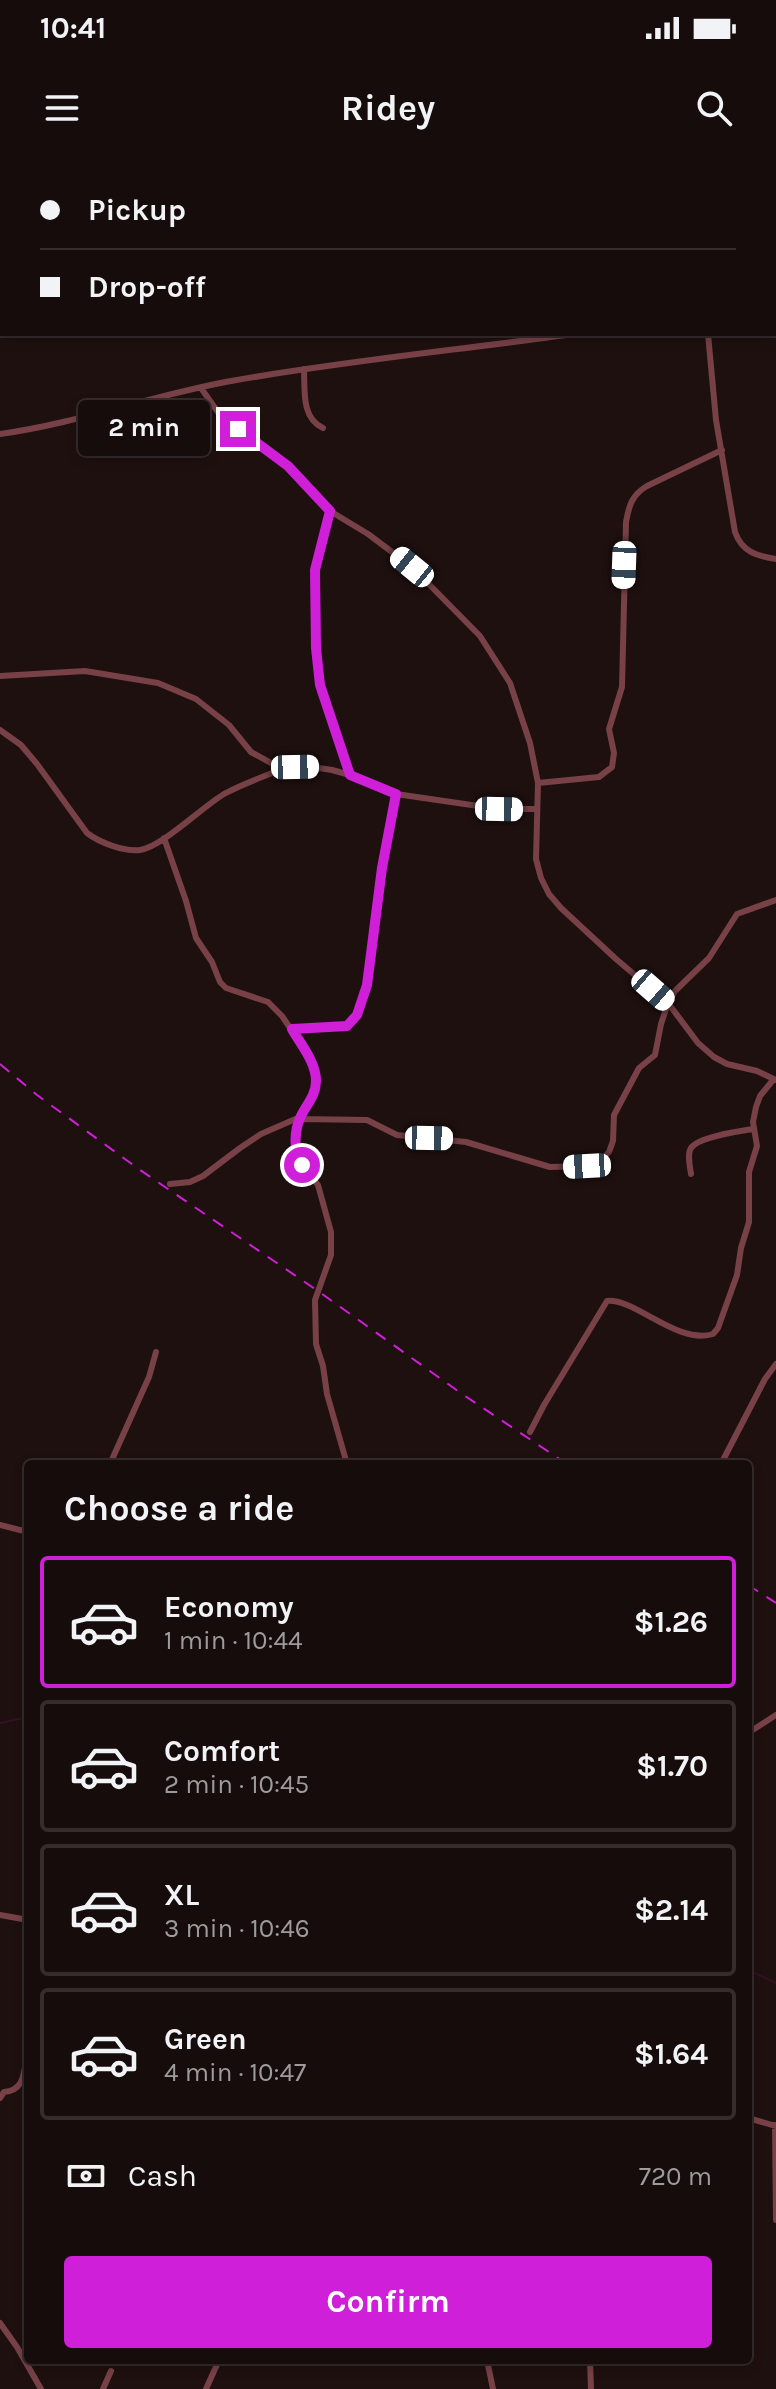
<!DOCTYPE html>
<meta charset="utf-8">
<style>
body{margin:0;font-family:Karla,sans-serif;background:#1f1514;color:#f1f3f6;height:100vh;display:flex;flex-direction:column;font-size:30px;white-space:nowrap}
*{box-sizing:border-box;margin:0}
p{font-size:26px;color:#9e9b9d}
.icon{flex:none;width:44px;height:44px;fill:none;stroke:currentColor;stroke-width:2;stroke-linecap:round;stroke-linejoin:round}
.map{position:relative;flex:1;overflow:hidden}
.sheet{position:absolute;left:24px;top:1300px;width:728px;height:904px;display:flex;flex-direction:column;background:#160c0b;border-radius:8px;box-shadow:0 4px 12px #0003,0 0 0 2px #352c2c}
.sheet>*{flex:none}
.top-card{position:absolute;left:0px;top:0px;width:776px;height:176px;box-shadow:0 4px 12px #0003,0 0 0 2px #352c2c;display:grid;align-content:center;height:176px;padding:0 40px;background:#160c0b}
.end{position:absolute;width:36px;height:36px;margin:-18px;border:10px solid #d01fd9;background:#fff;box-shadow:0 0 0 4px #fff}
.from{border-radius:50%}
.bubble{position:absolute;height:56px;border-radius:8px;background:#160c0b;box-shadow:0 4px 12px #0003,0 0 0 2px #352c2c;font-size:26px;font-weight:700;line-height:56px;text-align:center}
.car{position:absolute;width:24px;height:48px;margin:-24px -12px;border-radius:10px;box-shadow:0 0 6px 2px #0007;background:linear-gradient(#fff 24%,#345 0 40%,#fff 0 76%,#345 0 86%,#fff 0)}
.top-card b{display:flex;align-items:center;gap:28px;height:76px;font-size:30px}
.top-card b+b{border-top:2px solid #352c2c}
.top-card i{width:20px;height:20px;background:#f1f3f6}
ul{padding:0;list-style:none}
li{display:flex;align-items:center;gap:24px;height:132px;margin:0 16px 12px;padding:0 24px;border:4px solid #352c2c;border-radius:8px}
li div{flex:1}
li b{display:block;font-size:30px}
li em{font-style:normal;font-weight:700}
li.on{border-color:#d01fd9}
li>.icon{width:72px;height:72px;stroke-width:1.5}
h2{padding:0 40px;font-size:36px;line-height:96px}
.pay{display:flex;align-items:center;gap:20px;height:88px;padding:0 40px;font-size:30px}
.pay p{margin-inline-start:auto}
.button{display:flex;gap:16px;margin-top:auto;padding:16px 40px}
.button a{flex:1;height:92px;border-radius:8px;background:#d01fd9;color:#fff;font-size:32px;font-weight:700;line-height:92px;text-align:center}
.status{display:flex;justify-content:space-between;align-items:center;height:56px;padding:0 40px;background:#160c0b;direction:ltr}
.status svg{height:22px;fill:currentColor}
header{display:flex;justify-content:space-between;align-items:center;height:104px;padding:0 40px;background:#160c0b;font-size:36px;font-weight:700}
.map>svg:first-child{display:block}
</style>
<div class="status"><b>10:41</b><svg viewBox="0 0 49 12"><path d="M0 12V9h3v3zM5 12V6h3v6zM10 12V3h3v9zM15 12V0h3v12zM26 1h20v11H26zM47 4h2v5h-2z"/></svg></div>
<header><svg class="icon" aria-label="menu" viewBox="0 0 24 24"><path d="M4 6h16M4 12h16M4 18h16"/></svg>Ridey<svg class="icon" aria-label="search" viewBox="0 0 24 24"><circle cx="10" cy="10" r="6"/><path d="M15 15l6 6"/></svg></header>
<div class="map">
<svg width="776" height="2229" viewBox="0 0 776 2229">
<rect width="100%" height="100%" fill="#1e100f"/>
<g fill="none" stroke-linecap="round" stroke-linejoin="round">
<!-- stream -->
<path stroke="#371024" stroke-width="2" d="M0,1563l28,-6
M748,1810l28,13"/>
<!-- minor -->
<path stroke="#774147" stroke-width="6" d="M698,0l1,2
M774,141h2
M708,174l8,86 19,112c7,20 22,24 41,27
M304,209c1,21 -3,49 19,59
M201,228l19,27 68,51 42,45 38,23 44,33 68,69 30,47 20,60 8,40 -2,76 5,19 8,16 12,14 55,51 52,44 30,40 16,14 13,7 30,7 19,9
M0,274c79,-11 153,-39 231,-53 113,-20 228,-31 342,-47
M330,351l-15,59 1,78 4,37 30,90
M0,516l85,-5 73,12 38,16 33,26 22,27 31,17 30,-2 20,3 18,5 46,19 103,15h37
M0,570l21,15 16,19 50,69c12,9 36,19 53,17 22,-3 62,-43 84,-56 18,-10 39,-17 58,-25
M538,623l61,-6 13,-10 2,-14 -5,-24 13,-42 4,-165c3,-17 6,-27 21,-36l75,-36
M164,678l22,63 10,37 16,24 8,20 6,6 42,14 14,14 29,43 5,24 -3,13 -13,21 -39,17 -21,14 -37,28 -13,6 -20,2
M292,869l55,-3 10,-11 10,-30 15,-117 14,-74
M300,957l-4,33 1,8 21,27 13,47v23l-16,45 1,44 7,22 4,28 20,70
M300,959l67,1 30,15 69,7 84,25 37,-1 12,-4 10,-10 4,-11 1,-26 25,-47 16,-13 6,-31 7,-21 7,-12 34,-33 28,-44 39,-14
M691,1014c-1,-7 -4,-20 0,-26 7,-11 50,-17 62,-19
M530,1272l14,-27 63,-104c28,-3 70,44 106,33l5,-6 19,-53 4,-27 8,-26v-50l8,-26 -4,-24 3,-15 4,-11 13,-16
M110,1304l39,-87 7,-25
M721,1304l44,-85 11,-15
M0,1365l28,7
M748,1573l28,-18
M0,1755l28,5
M0,1938l4,-6c23,-2 19,-23 24,-41
M748,1958l28,8
M775,1965l1,95
M0,2163l17,24 24,42
M487,2200l6,29
M590,2200l1,29
M103,2229l8,-18
M206,2229l13,-29"/>
<!-- rail -->
<path stroke="#d01fd9" stroke-width="2" stroke-dasharray="12 10" stroke-linecap="butt" d="M0,904l37,31 103,75 178,121 144,103 105,70
M748,1425l28,18"/>
</g>
<g fill="none" stroke-linecap="round" stroke-linejoin="round">
<!-- route -->
<path stroke="#d01fd9" stroke-width="10" d="M238,269l50,37 42,45 -15,59 1,78 4,37 30,90 46,19 -14,74 -15,117 -10,30 -10,11 -55,3c9,16 24,33 24,52 0,14 -9,23 -15,35 -7,14 -8,36 1,49"/>
</g>
</svg>
<i class="end from" style="left:302px;top:1005px"></i>
<i class="end" style="left:238px;top:269px"></i>
<div class="bubble" style="left:78px;top:240px;width:132px">2 min</div>
<i class="car" style="left:624px;top:405px;rotate:182deg"></i>
<i class="car" style="left:412px;top:407px;rotate:309deg"></i>
<i class="car" style="left:295px;top:607px;rotate:89deg"></i>
<i class="car" style="left:499px;top:649px;rotate:91deg"></i>
<i class="car" style="left:653px;top:830px;rotate:131deg"></i>
<i class="car" style="left:429px;top:978px;rotate:91deg"></i>
<i class="car" style="left:587px;top:1006px;rotate:267deg"></i>
<div class="top-card">
<b><i class="from"></i>Pickup</b>
<b><i></i>Drop-off</b>
</div>
<section class="sheet">
<h2>Choose a ride</h2>
<ul>
<li class="on"><svg class="icon" aria-label="car" viewBox="0 0 24 24"><path d="M5 17H2v-5l4-1 3-4h7l3 4 3 1v5h-3M9 17h6M6 11h13"/><circle cx="7" cy="17" r="2"/><circle cx="17" cy="17" r="2"/></svg><div><b>Economy</b><p>1 min · 10:44</p></div><em>$1.26</em></li>
<li><svg class="icon" aria-label="car" viewBox="0 0 24 24"><path d="M5 17H2v-5l4-1 3-4h7l3 4 3 1v5h-3M9 17h6M6 11h13"/><circle cx="7" cy="17" r="2"/><circle cx="17" cy="17" r="2"/></svg><div><b>Comfort</b><p>2 min · 10:45</p></div><em>$1.70</em></li>
<li><svg class="icon" aria-label="car" viewBox="0 0 24 24"><path d="M5 17H2v-5l4-1 3-4h7l3 4 3 1v5h-3M9 17h6M6 11h13"/><circle cx="7" cy="17" r="2"/><circle cx="17" cy="17" r="2"/></svg><div><b>XL</b><p>3 min · 10:46</p></div><em>$2.14</em></li>
<li><svg class="icon" aria-label="car" viewBox="0 0 24 24"><path d="M5 17H2v-5l4-1 3-4h7l3 4 3 1v5h-3M9 17h6M6 11h13"/><circle cx="7" cy="17" r="2"/><circle cx="17" cy="17" r="2"/></svg><div><b>Green</b><p>4 min · 10:47</p></div><em>$1.64</em></li>
</ul>
<div class="pay"><svg class="icon" aria-label="cash" viewBox="0 0 24 24"><path d="M3 7h18v10H3z"/><circle cx="12" cy="12" r="2"/></svg>Cash<p>720 m</p></div>
<div class="button"><a>Confirm</a></div>
</section>
</div>
